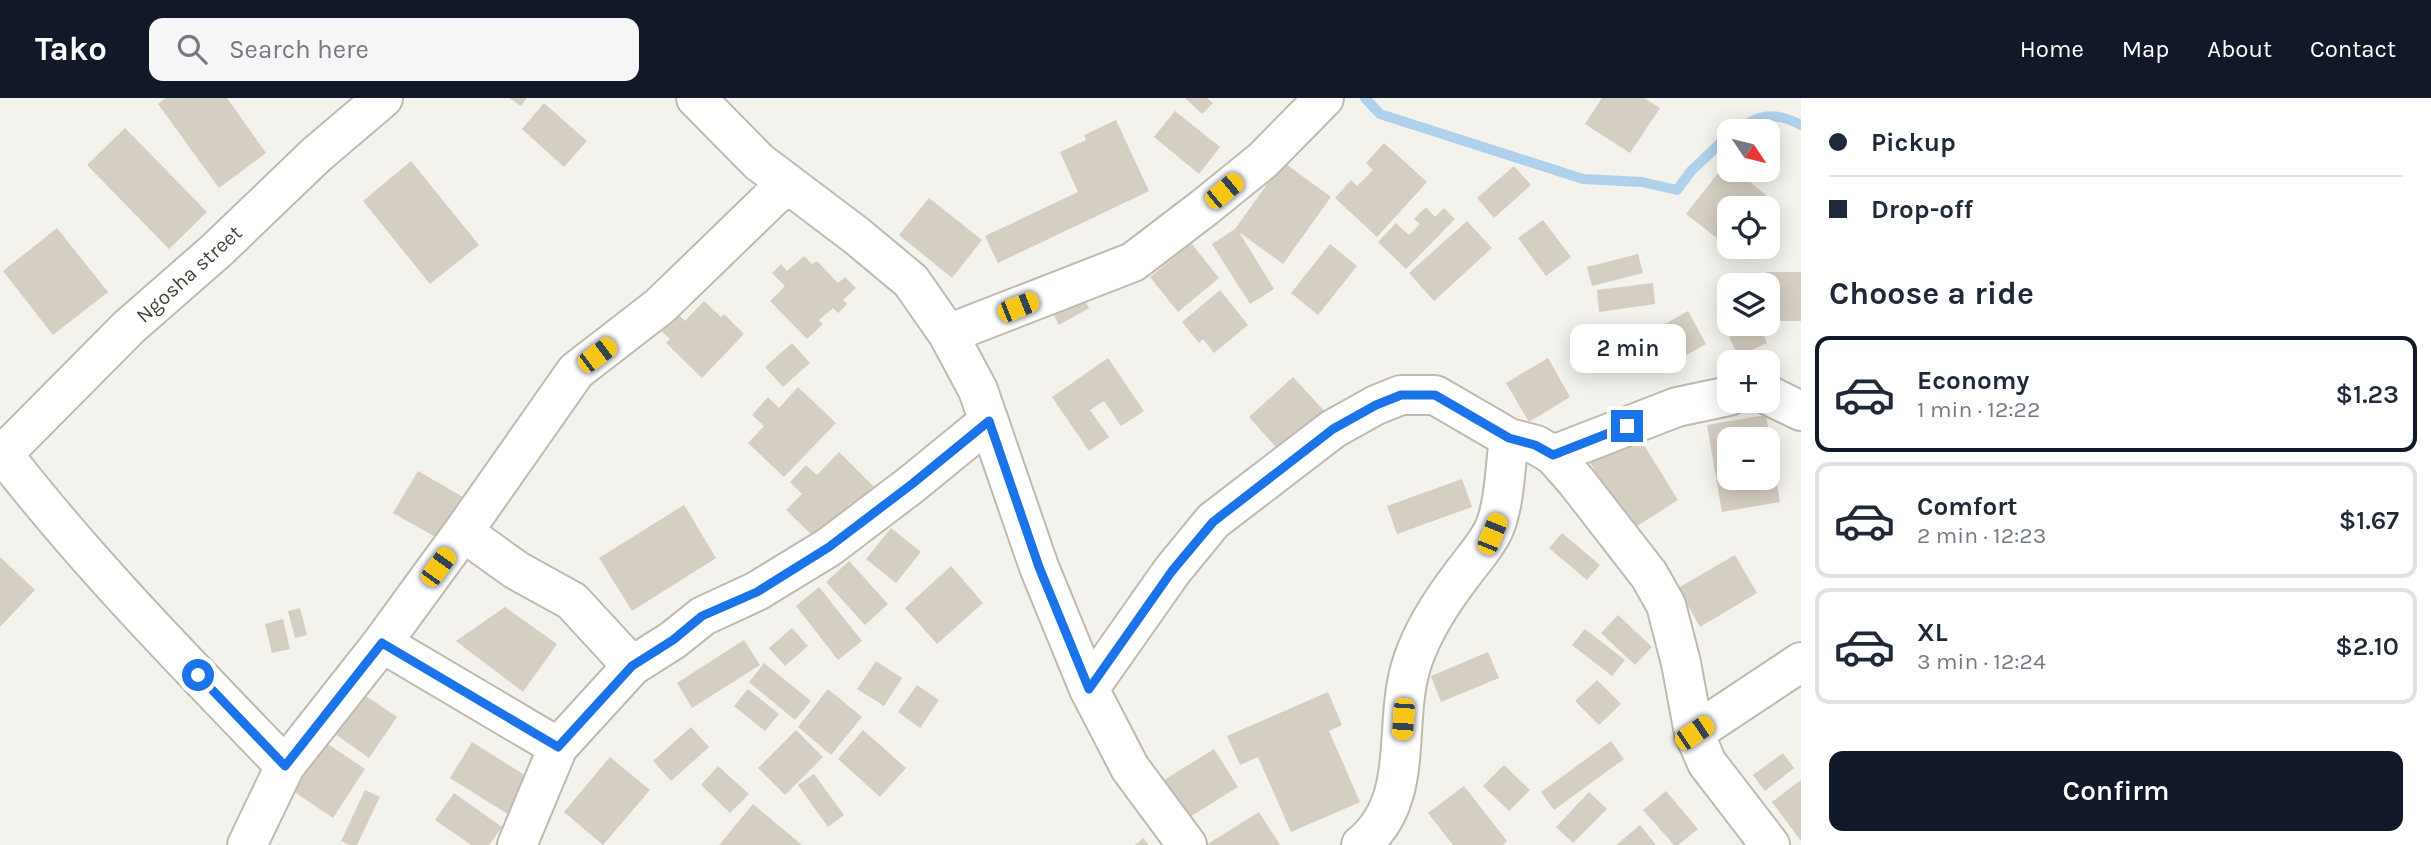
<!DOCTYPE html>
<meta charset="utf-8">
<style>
body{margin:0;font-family:Karla,sans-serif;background:#f6f6f7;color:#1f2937;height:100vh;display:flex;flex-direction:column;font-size:26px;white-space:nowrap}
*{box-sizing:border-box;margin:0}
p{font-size:23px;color:#747a83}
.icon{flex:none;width:38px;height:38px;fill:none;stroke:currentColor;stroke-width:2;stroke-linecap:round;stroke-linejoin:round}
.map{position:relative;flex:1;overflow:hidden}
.sheet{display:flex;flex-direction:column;background:#fff;width:630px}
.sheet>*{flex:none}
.top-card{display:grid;align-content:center;height:154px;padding:0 28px;background:#fff}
.needle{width:46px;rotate:125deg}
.controls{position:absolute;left:1717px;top:21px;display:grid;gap:14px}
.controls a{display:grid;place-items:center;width:63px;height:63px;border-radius:14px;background:#fff;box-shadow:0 4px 18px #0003;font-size:35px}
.end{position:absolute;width:32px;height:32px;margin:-16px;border:9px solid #1a73e8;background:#fff;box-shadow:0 0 0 4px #fff}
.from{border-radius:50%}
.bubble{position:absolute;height:49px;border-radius:14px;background:#fff;box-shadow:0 4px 18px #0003;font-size:23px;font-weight:600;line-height:49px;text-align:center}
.car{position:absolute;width:21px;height:42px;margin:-21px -10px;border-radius:9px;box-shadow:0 0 5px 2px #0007;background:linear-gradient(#f5c518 24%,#345 0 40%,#f5c518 0 76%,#345 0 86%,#f5c518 0)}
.top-card b{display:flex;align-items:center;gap:24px;height:66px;font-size:26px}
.top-card b+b{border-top:2px solid #e0e1e3}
.top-card i{width:18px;height:18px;background:#1f2937}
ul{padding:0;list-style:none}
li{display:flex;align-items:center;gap:21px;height:116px;margin:0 14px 10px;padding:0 14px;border:4px solid #e0e1e3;border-radius:14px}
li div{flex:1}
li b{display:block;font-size:26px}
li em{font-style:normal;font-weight:600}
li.current{border-color:#111827}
li>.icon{width:63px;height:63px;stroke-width:1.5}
h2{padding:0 28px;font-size:32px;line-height:84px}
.cta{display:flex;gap:14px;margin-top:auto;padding:14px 28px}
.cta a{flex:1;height:80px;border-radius:14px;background:#111827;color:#fff;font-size:28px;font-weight:600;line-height:80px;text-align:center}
header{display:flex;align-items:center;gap:42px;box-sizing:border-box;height:98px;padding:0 35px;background:#111827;color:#fff}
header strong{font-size:33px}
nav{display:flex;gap:38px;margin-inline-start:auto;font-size:24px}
.search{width:490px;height:63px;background:#f6f6f7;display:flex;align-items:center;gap:18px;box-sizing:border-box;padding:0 24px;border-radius:14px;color:#747a83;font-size:26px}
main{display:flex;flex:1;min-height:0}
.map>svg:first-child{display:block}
</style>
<header>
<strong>Tako</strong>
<div class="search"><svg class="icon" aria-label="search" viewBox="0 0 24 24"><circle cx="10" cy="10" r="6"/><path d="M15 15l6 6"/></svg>Search here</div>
<nav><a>Home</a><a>Map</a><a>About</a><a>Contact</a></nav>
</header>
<main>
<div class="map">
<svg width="1801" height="747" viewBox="0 0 1801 747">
<rect width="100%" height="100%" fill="#f4f2ec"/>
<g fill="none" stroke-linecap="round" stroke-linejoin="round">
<!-- stream -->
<path stroke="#afd1ea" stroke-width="10" d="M1365,0l15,16 203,65 59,3 35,8 14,-19 38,-36
M1735,33c24,-17 39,-20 66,-6"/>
</g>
<!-- building -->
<path fill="#d5cec2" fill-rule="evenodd" d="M166,0h61l39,55 -47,35 -61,-84z
M509,0h18l-6,8z
M1185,0h22l6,5 -11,11z
M1602,0h42l16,10 -30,45 -45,-29z
M544,5l43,38 -23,26 -42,-38z
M1175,13l45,36 -21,27 -45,-37z
M1116,22l33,71 -151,72 -13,-27 93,-44 -18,-40 26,-12 -2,-5z
M125,30l82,84 -38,37 -82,-84z
M1384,45l43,39 -50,55 -42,-39 16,-18 6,6 16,-16 -7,-7z
M411,63l68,84 -49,39 -67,-83z
M1283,64l48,35 -48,67 -44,-32 35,57 -24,15 -38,-60 23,-15z
M1726,65l3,2v5h6l31,25 -10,13h-27v35l-2,3 -41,-32z
M1514,68l17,19 -37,33 -17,-20z
M929,100l53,42 -30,38 -53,-43z
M1426,109l9,10 9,-9 11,11 -49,50 -28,-27 18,-19 13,12 11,-11 -6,-5z
M1543,122l28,37 -25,19 -28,-38z
M1467,123l25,27 -58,53 -25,-28z
M57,130l51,64 -55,43 -50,-64z
M1191,145l28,35 -41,34 -28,-35z
M1330,146l27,22 -39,49 -27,-22z
M1638,156l5,19 -51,13 -5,-19z
M804,158l8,8 5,-3 21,22 7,-6 11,11 -13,12 4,4 -9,9 -5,-5 -14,12 4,4 -16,15 -37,-38 15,-15 -13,-13 9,-9 6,7z
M1766,174h35v49h-27v-22h-6z
M1653,185l2,21 -56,8 -2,-22z
M1078,190l11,20 -30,17 -11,-21z
M1220,192l28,35 -34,28 -11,-14 -4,4 -17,-21z
M704,203l17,16 3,-3 20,20 -42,44 -36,-35 4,-4 -13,-12 17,-17 11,11z
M1688,213l18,33 -44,25 -18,-33z
M1759,226l8,19 -29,13 -9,-19z
M792,245l18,20 -27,24 -18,-20z
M1108,260l36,53 -23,15 -17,-25 -14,9 19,27 -20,14 -37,-54z
M1548,260l22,39 -41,25 -23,-39z
M1293,279l35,38 -44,41 -35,-39z
M798,289l38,36 -52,54 -36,-34 16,-17 -12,-11 16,-18 11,11z
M1766,317l14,87 -58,10 -15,-87zM1729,341h39v39h-39z
M1636,334l42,68 -47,30 -42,-69z
M839,354l37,37 -19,19 -6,-5 -35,36 -30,-29 16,-16 -12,-12 16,-17 11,10z
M418,373l45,26 -24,42 -46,-26z
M1462,381l10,28 -75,27 -10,-28z
M684,407l32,53 -84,53 -33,-53z
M891,430l30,24 -25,31 -30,-24z
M1562,435l38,32 -13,15 -38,-32z
M1735,457l22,38 -57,34 -22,-39z
M0,459l35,33 -35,37z
M849,463l39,43 -23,21 -39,-43z
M951,468l32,37 -46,41 -32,-36z
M819,489l43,54 -24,19 -42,-54z
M505,509l52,37 -34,48 -67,-51z
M300,510l7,27 -12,3 -7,-27z
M1618,517l34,32 -17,18 -34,-32z
M283,521l7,30 -18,4 -7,-29z
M792,530l16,18 -23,20 -16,-18z
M1585,531l40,31 -13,16 -40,-31z
M744,542l16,25 -68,43 -15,-25z
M1488,554l11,26 -58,24 -10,-26z
M876,563l26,17 -18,28 -27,-17z
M764,565l47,38 -16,19 -46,-38z
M1597,582l24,24 -22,21 -24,-24z
M917,587l22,15 -19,28 -22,-16z
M748,591l31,25 -14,17 -31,-25z
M828,591l34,28 -31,38 -33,-28z
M1328,594l14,33 -13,6 31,71 -69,30 -33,-75 -18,8 -13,-29z
M363,596l34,23 -28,41 -34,-24z
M691,629l18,20 -38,34 -18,-20z
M796,632l27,27 -38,38 -27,-27z
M863,632l43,38 -26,29 -42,-38z
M1611,643l13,18 -70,51 -13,-18z
M325,644l40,27 -32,49 -40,-27z
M472,644l64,40 -22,36 -64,-40z
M1214,651l24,38 -58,36 -24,-38z
M1783,655l11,15 -29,23 -12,-16z
M610,659l40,33 -47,55 -39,-33z
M1504,667l26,25 -21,21 -26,-25z
M718,668l31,28 -19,19 -29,-28z
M814,676l30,41 -16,12 -30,-42z
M1801,682v61l-29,-39z
M1464,688l43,55 -4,4h-50l-25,-32z
M365,692l15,7 -23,48h-8l-8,-4z
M1666,693l32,38 -20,16h-4l-31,-35z
M1589,694l18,17 -34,34 -17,-16z
M454,695l48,34 -13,18h-18l-36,-25z
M753,706l49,41h-83z
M1259,714l21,33h-74z
M1640,727l16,20h-40z
M1143,740l6,7h-14z"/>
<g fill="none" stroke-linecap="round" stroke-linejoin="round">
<!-- minor casing -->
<g stroke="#bfbaaf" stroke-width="42">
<path id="minor" d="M696,0l63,64 98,74 54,45 37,53 30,56 61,177 50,122 41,79 57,77
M948,236l185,-72 72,-55 58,-47 61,-62
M1768,297l33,16
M3,356c86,111 185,211 282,312
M1553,357l124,-48 52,-11
M0,359l129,-130 88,-77 99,-95 67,-57
M463,434l53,38 56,31 60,65 41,-26 30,-24 54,-25 72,-44 83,-63 77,-63
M382,545l176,104
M1089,591l83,-118 41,-50 120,-92 43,-24 25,-10h34l74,43 27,7 17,10 23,26 73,94 17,30 15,58 13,70 13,30 63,82
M1694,635l107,-71
M247,747l38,-79 97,-123 81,-111 113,-161 84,-65 127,-123
M517,747l41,-98 74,-81
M1361,747c57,-47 30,-123 52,-185 10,-30 29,-59 48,-84 10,-14 23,-28 31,-43 13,-25 13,-67 17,-95"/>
</g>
<!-- minor -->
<use href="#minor" stroke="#fff" stroke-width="38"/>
</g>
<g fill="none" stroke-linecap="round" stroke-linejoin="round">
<!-- route -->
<path stroke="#1a73e8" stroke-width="9" d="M198,577l87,91 97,-123 176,104 74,-81 41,-26 29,-24 55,-24 72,-45 83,-63 77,-63 50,146 50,122 83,-118 41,-49 120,-93 43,-24 25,-10h34l74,43 26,7 18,10 74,-29"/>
</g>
<g text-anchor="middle" stroke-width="6" stroke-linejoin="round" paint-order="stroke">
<!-- street labels -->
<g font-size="21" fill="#48433a" stroke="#fff">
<text transform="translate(189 176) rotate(-42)" y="7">Ngosha street</text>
</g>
</g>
</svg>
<div class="controls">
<a><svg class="needle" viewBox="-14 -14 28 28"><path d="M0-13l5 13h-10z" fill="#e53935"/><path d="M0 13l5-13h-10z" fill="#747a83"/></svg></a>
<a><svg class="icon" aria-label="locate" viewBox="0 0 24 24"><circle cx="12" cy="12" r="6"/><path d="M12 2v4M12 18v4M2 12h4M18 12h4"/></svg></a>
<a><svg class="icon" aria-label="layers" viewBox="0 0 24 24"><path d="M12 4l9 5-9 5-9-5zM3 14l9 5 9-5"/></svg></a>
<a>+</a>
<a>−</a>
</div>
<i class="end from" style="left:198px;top:577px"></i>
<i class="end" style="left:1627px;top:328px"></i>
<div class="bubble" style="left:1570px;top:226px;width:116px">2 min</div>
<i class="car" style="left:1224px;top:93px;rotate:50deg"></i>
<i class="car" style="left:1018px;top:209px;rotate:68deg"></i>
<i class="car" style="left:597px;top:257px;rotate:53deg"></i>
<i class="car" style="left:1492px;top:436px;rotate:22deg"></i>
<i class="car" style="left:438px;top:469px;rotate:36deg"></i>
<i class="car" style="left:1403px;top:621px;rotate:184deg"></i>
<i class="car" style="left:1694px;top:635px;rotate:56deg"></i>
</div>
<section class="sheet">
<div class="top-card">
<b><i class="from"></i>Pickup</b>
<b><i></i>Drop-off</b>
</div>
<h2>Choose a ride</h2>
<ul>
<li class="current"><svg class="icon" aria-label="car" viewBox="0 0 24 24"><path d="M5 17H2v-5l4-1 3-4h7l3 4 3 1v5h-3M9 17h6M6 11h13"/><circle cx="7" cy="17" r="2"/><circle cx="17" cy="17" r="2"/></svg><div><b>Economy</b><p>1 min · 12:22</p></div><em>$1.23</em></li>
<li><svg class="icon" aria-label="car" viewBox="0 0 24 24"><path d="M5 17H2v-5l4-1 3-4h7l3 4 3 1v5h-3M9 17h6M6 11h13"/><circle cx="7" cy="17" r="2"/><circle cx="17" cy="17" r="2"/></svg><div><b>Comfort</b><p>2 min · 12:23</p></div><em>$1.67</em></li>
<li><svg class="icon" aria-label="car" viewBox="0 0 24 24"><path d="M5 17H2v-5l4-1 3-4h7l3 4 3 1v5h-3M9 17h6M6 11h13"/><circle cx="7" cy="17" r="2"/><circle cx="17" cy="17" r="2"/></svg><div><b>XL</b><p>3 min · 12:24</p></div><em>$2.10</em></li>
</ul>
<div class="cta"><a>Confirm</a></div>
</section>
</main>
